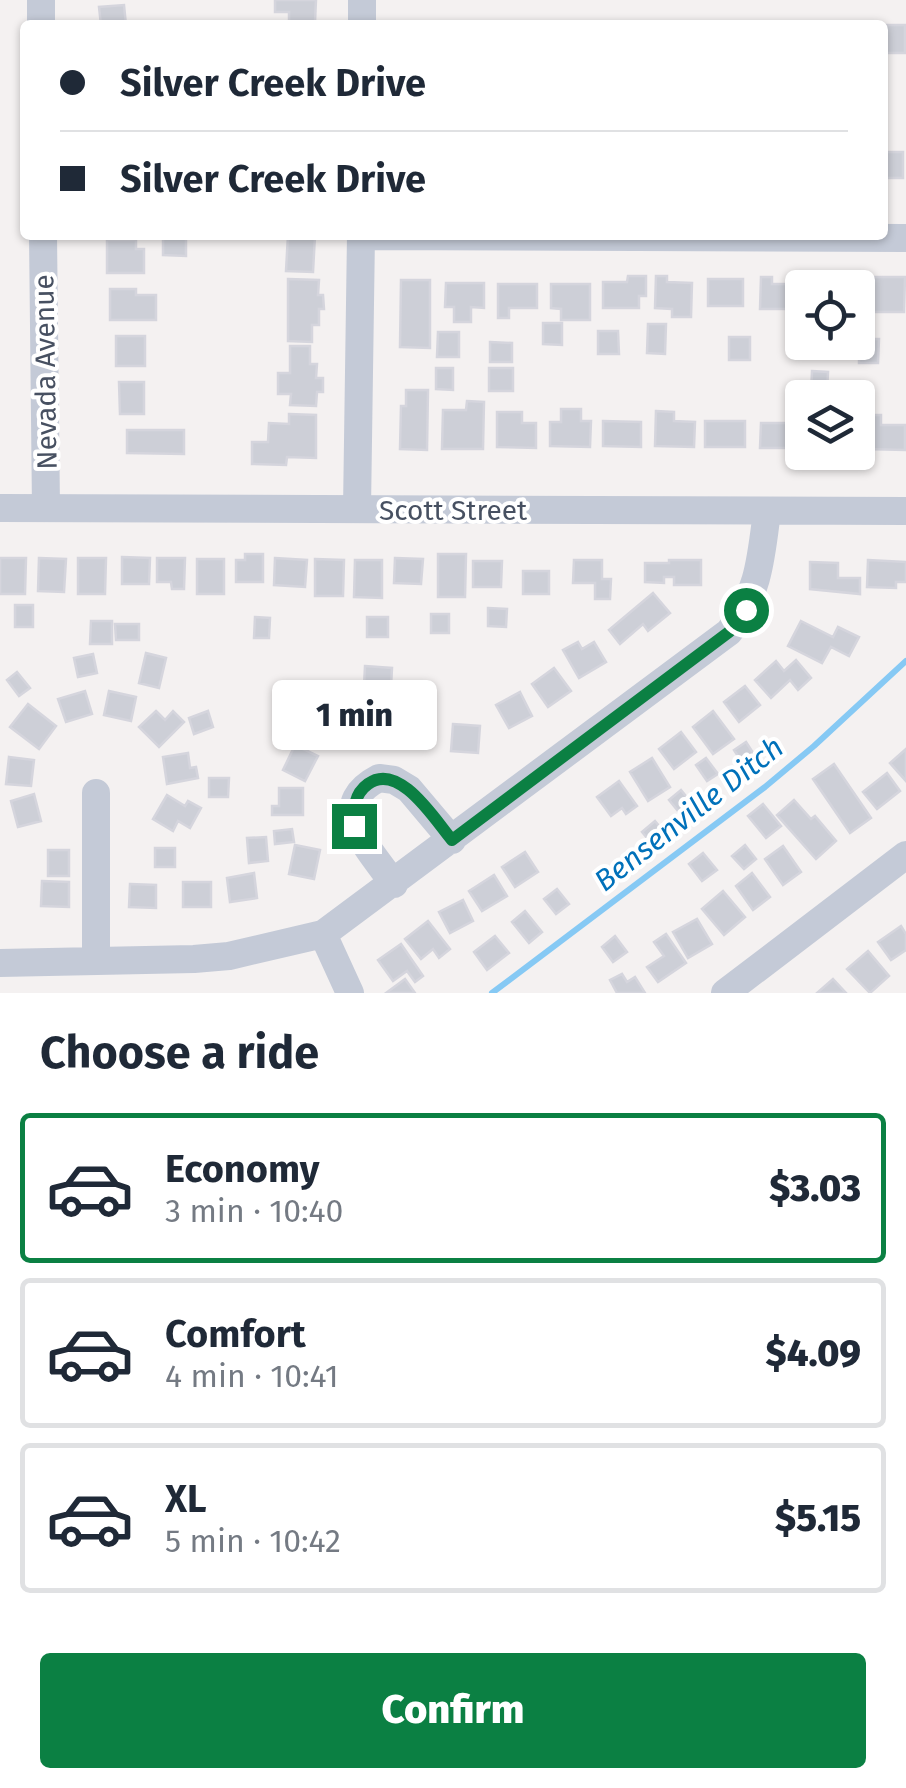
<!DOCTYPE html>
<meta charset="utf-8">
<style>
body{margin:0;font-family:"Fira Sans",sans-serif;background:#f6f6f7;color:#1f2937;height:100vh;display:flex;flex-direction:column;font-size:38px;white-space:nowrap}
*{box-sizing:border-box;margin:0}
p{font-size:32px;color:#747a83}
.icon{flex:none;width:55px;height:55px;fill:none;stroke:currentColor;stroke-width:2;stroke-linecap:round;stroke-linejoin:round}
.map{position:relative;height:993px;overflow:hidden}
.drawer{display:flex;flex-direction:column;background:#fff;flex:1}
.drawer>*{flex:none}
.guide{position:absolute;left:20px;top:20px;width:868px;height:220px;border-radius:10px;box-shadow:0 2px 8px #0004;display:grid;align-content:center;height:220px;padding:0 40px;background:#fff}
.tools{position:absolute;left:785px;top:270px;display:grid;gap:20px}
.tools a{display:grid;place-items:center;width:90px;height:90px;border-radius:10px;background:#fff;box-shadow:0 2px 8px #0004;font-size:50px}
.end{position:absolute;width:45px;height:45px;margin:-22px;border:12px solid #0b8043;background:#fff;box-shadow:0 0 0 5px #fff}
.from{border-radius:50%}
.bubble{position:absolute;height:70px;border-radius:10px;background:#fff;box-shadow:0 2px 8px #0004;font-size:32px;font-weight:800;line-height:70px;text-align:center}
.guide b{display:flex;align-items:center;gap:35px;height:95px;font-size:38px}
.guide b+b{border-top:2px solid #e0e1e3}
.guide i{width:25px;height:25px;background:#1f2937}
ul{padding:0;list-style:none}
li{display:flex;align-items:center;gap:30px;height:150px;margin:0 20px 15px;padding:0 20px;border:5px solid #e0e1e3;border-radius:10px}
li div{flex:1}
li b{display:block;font-size:38px}
li em{font-style:normal;font-weight:800}
li.on{border-color:#0b8043}
li>.icon{width:90px;height:90px;stroke-width:1.5}
h2{padding:0 40px;font-size:45px;line-height:120px}
.primary-button{display:flex;gap:20px;margin-top:auto;padding:20px 40px}
.primary-button a{flex:1;height:115px;border-radius:10px;background:#0b8043;color:#fff;font-size:40px;font-weight:800;line-height:115px;text-align:center}
.map>svg:first-child{display:block}
</style>
<div class="map">
<svg width="906" height="993" viewBox="0 0 906 993">
<rect width="100%" height="100%" fill="#f4f1f1"/>
<g fill="none" stroke-linecap="round" stroke-linejoin="round">
<!-- stream -->
<path stroke="#86c9f4" stroke-width="6" d="M492,993l273,-206 49,-41 92,-85"/>
</g>
<!-- building -->
<path fill="#cdcfd7" stroke="#d5d5dd" stroke-width="2.5" d="M275,0h41l-1,22 8,3h-34v-13h-14z
M124,5l2,20h-25l-2,-18z
M882,25h23v28h-23z
M882,152h21v26h-21z
M163,235h23v21l-23,-1z
M288,235h27l-2,37 -27,-1z
M107,240h29v9h8v24h-37z
M628,276h18v20h-7v12h-36v-26h24z
M656,276h11v6l25,1 -1,34h-19v-8l-17,-1z
M761,277h11v7h25l-1,25h-36z
M838,277h12l-1,11h-36v-4h24z
M864,277h41l-1,35h-41z
M288,279l31,1 -1,15h5l1,14h-5v16h-7v17l-24,-1z
M708,279h35v27h-35z
M401,280h29v68l-30,-1z
M446,283h38v25l-13,-1v15h-17v-15h-9z
M498,284h39v24h-28v10h-11z
M551,284h39v36h-29v-11l-10,-1z
M110,289h26v6h20v25h-46z
M543,323h19v22l-19,-1z
M648,324h18l-1,30 -18,-1z
M598,331h20l1,23h-21z
M438,332h21v25h-22z
M116,336h29v30h-29z
M729,337h21v23h-21z
M859,339h20l-1,24h-19z
M490,342l22,1v19h-22z
M290,346h20v18h7l-1,14h7v14h-6l-1,14 -26,-1 1,-11h-13v-21h12z
M436,368h17v22l-17,-1z
M489,368h24v23h-24z
M812,371l16,1 -1,22 -16,-1z
M119,382h25v32h-24z
M406,390h22l-1,60 -27,-1 1,-43h5z
M467,401l17,1 -1,47h-41l1,-39h23z
M561,409h20v12h10l-1,26 -40,-1v-24h11z
M656,411l18,1v9l21,1 -1,25 -39,-1z
M497,412h25v11h14v25l-39,-1z
M289,414l27,1v43l-29,-1 -1,8 -34,-1v-22h16l1,-19 20,1z
M866,415h15v10h24v25l-40,-1z
M603,421l38,1v25l-38,-1z
M705,421h40v26h-40z
M761,423h39v25h-40z
M127,430h57v24l-57,-1z
M245,554h18v28h-27v-22h9z
M438,554h28l-1,43h-27z
M122,557l28,1 -1,26h-27z
M0,558h26l-1,36h-25z
M39,558l27,1 -2,33 -26,-1z
M78,558h28l-1,36h-27z
M157,558h28l-1,31h-12l-1,-7h-14z
M275,558l32,2 -2,27 -31,-2z
M395,558l28,1 -2,25 -27,-1z
M197,559h27v35h-27z
M315,559l29,1 -1,36h-28z
M355,560h27v38l-28,-1z
M574,560h28v19h9l-1,20h-15v-16h-22z
M669,560h32v25h-27v-8h-10v6l-19,-1v-19h24z
M868,560l38,2v20h-10v6l-29,-1z
M473,561h29l-1,26h-28z
M810,562l28,1v15h22v16l-50,-5z
M523,571h26v23h-26z
M653,593l17,20 -22,18 -5,-7 -23,20 -11,-14z
M15,605h18v22h-18z
M488,608l19,1 -1,18 -18,-1z
M431,614h18v19h-18z
M255,617l15,1 -1,20h-15z
M367,617h21v20h-21z
M91,621h21v23h-22z
M801,621l32,16 5,-10 21,10 -10,19 -18,-9 -9,16 -34,-17z
M115,624h24v16h-23z
M578,642l4,7 12,-7 12,20 -27,16 -16,-28z
M146,653l20,5 -7,30 -20,-5z
M93,654l4,19 -19,4 -4,-19z
M796,660l15,18 -13,12 -8,-10 -19,18 -16,-18 21,-19 8,10z
M365,666l27,2 -1,19 -27,-1z
M554,668l17,23 -23,16 -16,-23z
M17,672l13,16 -11,8 -12,-16z
M745,686l15,19 -21,17 -15,-20z
M401,687l27,5 -6,29 -26,-5z
M85,691l7,23 -26,8 -8,-23z
M109,691l27,6 -5,24 -27,-6z
M520,692l12,24 -23,12 -13,-23z
M379,698l2,25 -27,2 -2,-25z
M28,704l28,22 -17,23 -29,-22z
M156,711l9,9 8,-9 11,11 -25,25 -20,-20z
M208,711l5,16 -19,7 -5,-16z
M330,711l15,20 -23,16 -14,-19z
M713,711l21,28 -21,15 -20,-27z
M453,724l27,2 -2,27 -27,-2z
M681,732l15,20 -22,17 -15,-20z
M746,742l11,17 -12,8 -11,-17z
M295,745l23,11 -13,25 -22,-11z
M906,749v32l-16,-18z
M188,753l2,15 6,-1 2,11 -31,6 -4,-27z
M9,757l25,3 -3,26 -25,-2z
M652,758l18,29 -22,14 -18,-29z
M706,758l12,16 -11,7 -11,-16z
M834,764l37,54 -21,15 -37,-54z
M887,773l13,18 -23,18 -14,-17z
M209,778h20l-1,19h-19z
M619,781l18,25 -11,8 -4,-6 -11,8 -14,-19z
M279,788h24v27h-31v-9h7z
M681,790l13,16 -12,10 -13,-16z
M34,794l7,27 -23,6 -7,-26z
M167,795l18,11 3,-5 13,7 -11,20 -12,-7 -5,10 -20,-12z
M794,800l17,19 4,-3 21,25 -20,18 -39,-44z
M763,804l18,22 -15,12 -18,-22z
M655,821l10,12 -13,11 -10,-12z
M292,829l2,13 -19,2 -1,-13z
M266,837l2,24 -19,2 -2,-25z
M295,845l25,5 -6,29 -25,-5z
M745,845l11,14 -12,10 -12,-13z
M783,846l18,26 -18,13 -18,-26z
M155,848h20v19h-20z
M48,850h21v26h-21z
M525,852l13,20 -23,15 -13,-20z
M703,853l14,17 -15,11 -13,-17z
M254,873l3,25 -27,4 -3,-24z
M752,873l18,24 -17,13 -17,-24z
M494,875l13,21 -25,15 -13,-20z
M42,881l27,1v25l-28,-1z
M183,882h28v25h-28z
M130,884l26,1v23l-27,-1z
M557,889l12,15 -13,10 -12,-15z
M723,891l22,26 -21,18 -22,-26z
M463,900l10,21 -23,12 -11,-21z
M525,911l17,21 -13,11 -17,-21z
M697,919l15,25 -24,14 -15,-26z
M428,921l22,28 -11,9 -6,-9 -12,10 -16,-20z
M901,926l5,8v16l-15,10 -13,-18z
M666,934l20,29 -28,19 -11,-15 17,-11 -10,-14z
M495,936l14,17 -22,17 -13,-18z
M615,936l12,16 -14,10 -11,-15z
M401,944l22,32 -8,6 -8,-11 -14,10 -15,-21z
M868,951l21,25 -19,17 -23,-24z
M622,974l5,8 8,-5 10,16h-28l-7,-13z
M405,979l10,14h-29z
M833,979l13,14h-29z"/>
<g fill="none" stroke-linecap="round" stroke-linejoin="round">
<!-- minor -->
<path stroke="#c4cad7" stroke-width="28" d="M41,0v25
M362,25v-25
M43,235l3,273
M361,236l545,2
M0,508l906,3
M357,509l4,-274
M394,884c-23,-33 -70,-78 -15,-106l15,2 15,9 43,51
M323,934l27,59
M96,959v-166
M0,963l194,-4 35,-3 94,-22 406,-302c30,-39 32,-74 38,-121
M725,993l181,-138"/>
</g>
<g fill="none" stroke-linecap="round" stroke-linejoin="round">
<!-- route -->
<path stroke="#0b8043" stroke-width="12" d="M354,826c-1,-16 0,-32 14,-42 31,-23 67,36 84,56l277,-208 17,-22"/>
</g>
<g text-anchor="middle" stroke-width="8" stroke-linejoin="round" paint-order="stroke">
<!-- street labels -->
<g font-size="28" fill="#475061" stroke="#fff">
<text transform="translate(45 372) rotate(-91)" y="10">Nevada Avenue</text>
<text x="453" y="520">Scott Street</text>
</g>
<!-- water labels -->
<g font-size="30" font-style="italic" fill="#0071ba" stroke="#fff">
<text transform="translate(689 814) rotate(-38)" y="10">Bensenville Ditch</text>
</g>
</g>
</svg>
<div class="tools">
<a><svg class="icon" aria-label="locate" viewBox="0 0 24 24"><circle cx="12" cy="12" r="6"/><path d="M12 2v4M12 18v4M2 12h4M18 12h4"/></svg></a>
<a><svg class="icon" aria-label="layers" viewBox="0 0 24 24"><path d="M12 4l9 5-9 5-9-5zM3 14l9 5 9-5"/></svg></a>
</div>
<i class="end from" style="left:746px;top:610px"></i>
<i class="end" style="left:354px;top:826px"></i>
<div class="bubble" style="left:272px;top:680px;width:165px">1 min</div>
<div class="guide">
<b><i class="from"></i>Silver Creek Drive</b>
<b><i></i>Silver Creek Drive</b>
</div>
</div>
<section class="drawer">
<h2>Choose a ride</h2>
<ul>
<li class="on"><svg class="icon" aria-label="car" viewBox="0 0 24 24"><path d="M5 17H2v-5l4-1 3-4h7l3 4 3 1v5h-3M9 17h6M6 11h13"/><circle cx="7" cy="17" r="2"/><circle cx="17" cy="17" r="2"/></svg><div><b>Economy</b><p>3 min · 10:40</p></div><em>$3.03</em></li>
<li><svg class="icon" aria-label="car" viewBox="0 0 24 24"><path d="M5 17H2v-5l4-1 3-4h7l3 4 3 1v5h-3M9 17h6M6 11h13"/><circle cx="7" cy="17" r="2"/><circle cx="17" cy="17" r="2"/></svg><div><b>Comfort</b><p>4 min · 10:41</p></div><em>$4.09</em></li>
<li><svg class="icon" aria-label="car" viewBox="0 0 24 24"><path d="M5 17H2v-5l4-1 3-4h7l3 4 3 1v5h-3M9 17h6M6 11h13"/><circle cx="7" cy="17" r="2"/><circle cx="17" cy="17" r="2"/></svg><div><b>XL</b><p>5 min · 10:42</p></div><em>$5.15</em></li>
</ul>
<div class="primary-button"><a>Confirm</a></div>
</section>
